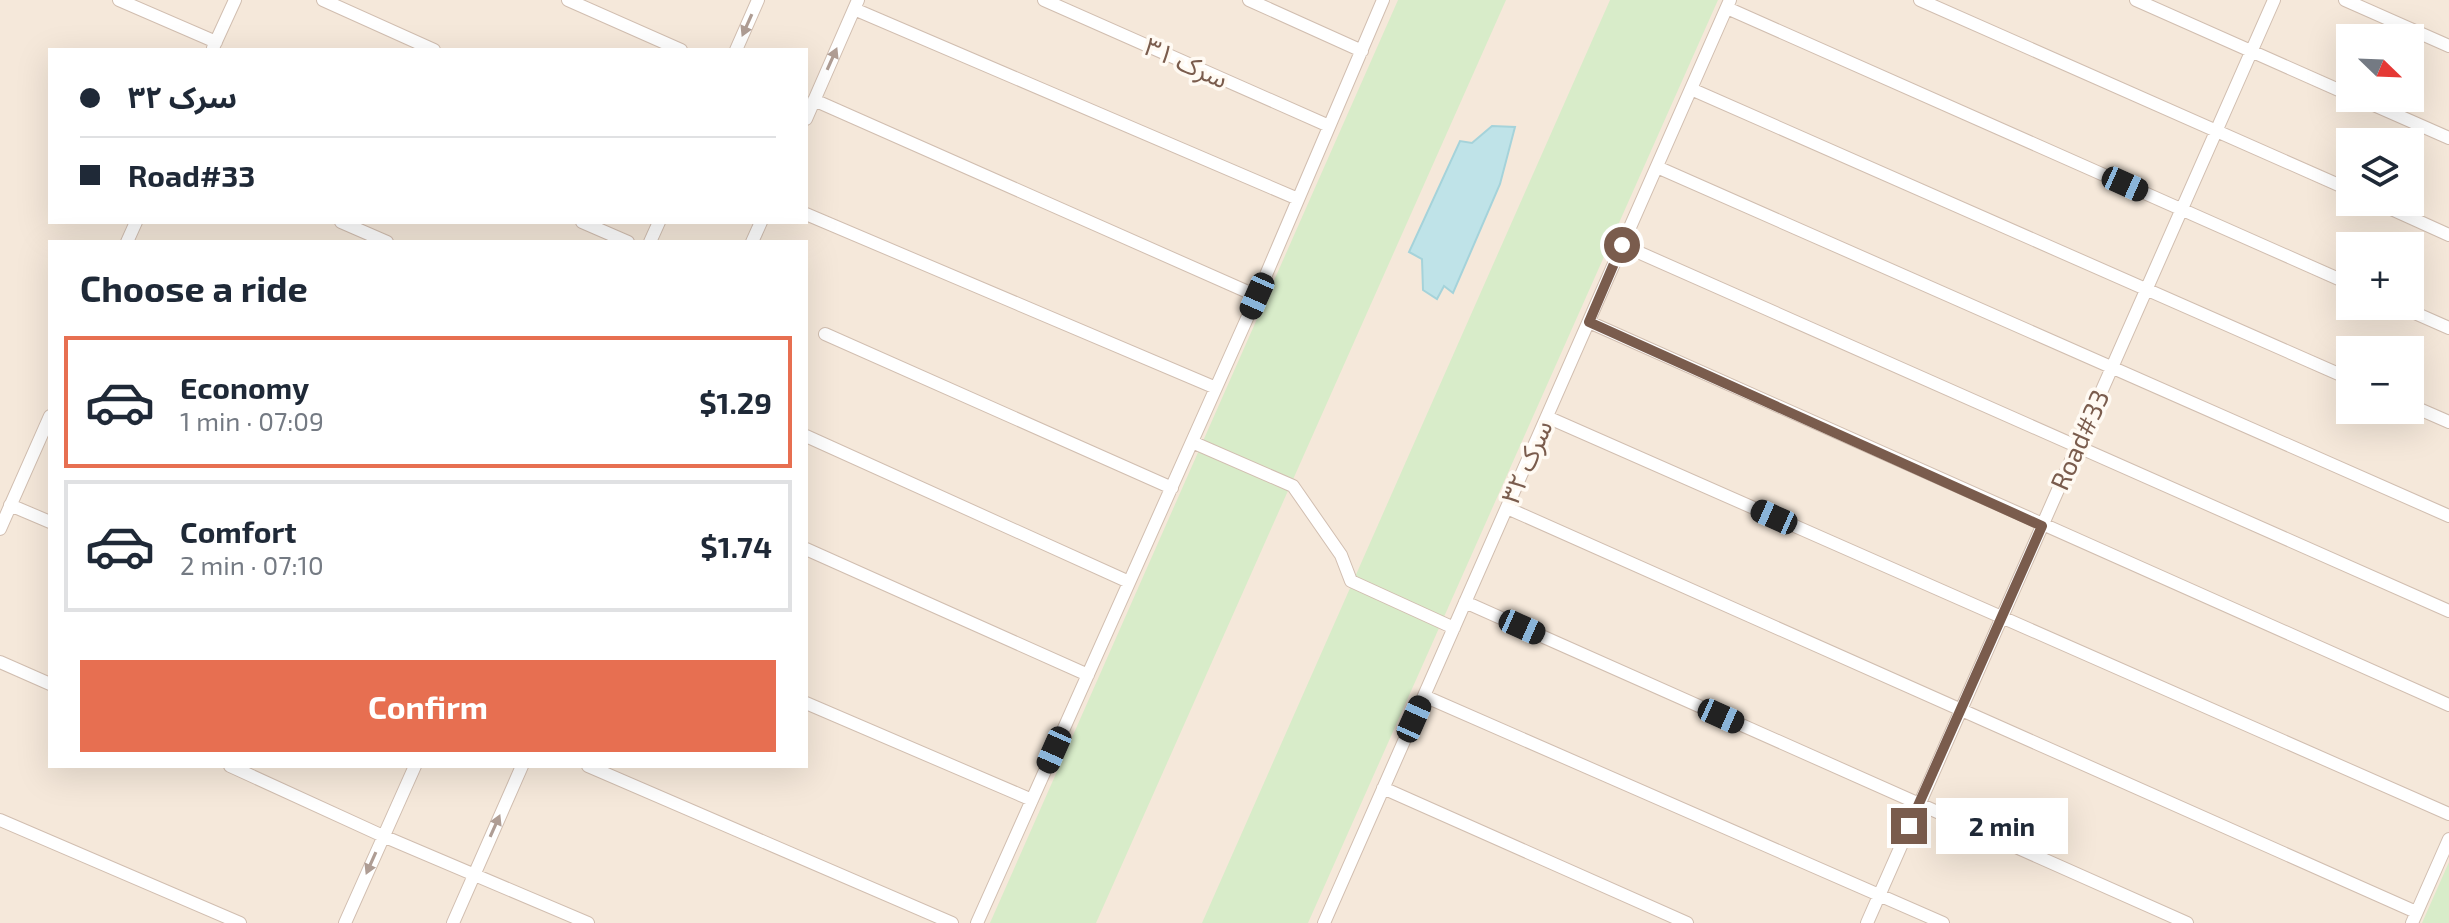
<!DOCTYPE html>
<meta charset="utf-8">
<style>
body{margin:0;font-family:"Exo 2","Noto Sans Arabic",sans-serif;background:#f2f2f3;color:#1f2937;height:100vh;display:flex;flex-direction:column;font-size:30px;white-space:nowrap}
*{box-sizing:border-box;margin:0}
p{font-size:26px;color:#747a83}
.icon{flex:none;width:44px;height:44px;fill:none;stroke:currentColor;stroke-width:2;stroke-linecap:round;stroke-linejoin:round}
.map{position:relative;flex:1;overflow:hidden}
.side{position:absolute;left:48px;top:240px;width:760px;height:528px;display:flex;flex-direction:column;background:#fff;border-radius:0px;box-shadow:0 8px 32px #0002}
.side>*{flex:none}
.banner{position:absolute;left:48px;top:48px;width:760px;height:176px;border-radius:0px;box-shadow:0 8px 32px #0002;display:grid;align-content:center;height:176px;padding:0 32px;background:#fff}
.needle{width:52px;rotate:113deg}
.tools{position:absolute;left:2336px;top:24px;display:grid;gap:16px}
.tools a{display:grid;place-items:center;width:88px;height:88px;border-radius:0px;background:#fff;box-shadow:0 8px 32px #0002;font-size:40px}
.end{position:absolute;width:36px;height:36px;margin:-18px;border:10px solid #7a5c4d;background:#fff;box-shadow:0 0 0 4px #fff}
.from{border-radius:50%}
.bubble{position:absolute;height:56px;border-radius:0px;background:#fff;box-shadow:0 8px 32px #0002;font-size:26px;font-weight:700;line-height:56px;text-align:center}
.car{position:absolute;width:24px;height:48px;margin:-24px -12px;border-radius:10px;box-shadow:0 0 6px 2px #0007;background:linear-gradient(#222 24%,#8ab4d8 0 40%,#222 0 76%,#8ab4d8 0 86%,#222 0)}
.banner b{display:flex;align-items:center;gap:28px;height:76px;font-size:30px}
.banner b+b{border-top:2px solid #e0e1e3}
.banner i{width:20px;height:20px;background:#1f2937}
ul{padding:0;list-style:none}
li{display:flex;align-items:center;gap:24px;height:132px;margin:0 16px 12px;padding:0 16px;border:4px solid #e0e1e3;border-radius:0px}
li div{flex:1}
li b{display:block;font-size:30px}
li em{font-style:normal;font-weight:700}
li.active{border-color:#e76f51}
li>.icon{width:72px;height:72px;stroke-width:1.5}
h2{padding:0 32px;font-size:36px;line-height:96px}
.primary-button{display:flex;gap:16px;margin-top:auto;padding:16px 32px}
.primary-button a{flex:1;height:92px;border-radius:0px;background:#e76f51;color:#fff;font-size:32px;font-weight:700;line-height:92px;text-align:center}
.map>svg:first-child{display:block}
</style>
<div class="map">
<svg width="2449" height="923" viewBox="0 0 2449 923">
<rect width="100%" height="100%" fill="#fdf6ec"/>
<!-- residential -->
<path fill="#f5e8da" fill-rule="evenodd" d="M0,0h2449v923h-2449zM2350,38h60v60h-60zM50,50h756v172h-756zM2350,142h60v60h-60zM50,242h756v524h-756zM2350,246h60v60h-60zM2350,350h60v60h-60z"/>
<!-- green -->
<path fill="#d8ecc9" d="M1398,0h108l-410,923h-106z
M1610,0h108l-410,923h-106z
M2449,862v61h-27z"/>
<!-- water -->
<path fill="#bfe3e8" stroke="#a5d3da" stroke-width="2" d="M1492,126l23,1 -15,57 -47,109 -9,-7 -7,13 -14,-9 -1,-31 -13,-7 51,-111 12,2z"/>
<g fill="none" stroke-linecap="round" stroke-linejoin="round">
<!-- minor casing -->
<g stroke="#d1beb0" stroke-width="14">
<path id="minor" d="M119,0l97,42
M323,0l111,50
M568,0l113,50
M1044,0l285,126
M1249,0l113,51
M1920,0l430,190
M2136,0l214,95
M2345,0l104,46
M1727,8l623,276
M854,9l444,190
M213,48l22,-48
M736,50l22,-50
M1691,89l659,290
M2358,98l91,40
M814,100l443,196
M806,119l52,-119
M1657,167l792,349
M2376,202l73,33
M806,214l410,174
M341,222l46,20
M582,222l46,20
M127,242l9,-20
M650,242l9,-20
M752,242l9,-20
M1622,245l827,366
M2399,306l50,22
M1589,322l860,383
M825,334l347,154
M2410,405l39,17
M1547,417l902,397
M806,436l323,146
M1192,442l101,44 48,69 10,26 103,47
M10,505l40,17
M1507,508l909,404
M0,529l50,-113
M806,549l282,126
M1465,602l722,321
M0,662l50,22
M1424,696l519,227
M806,703l226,97
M230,766l153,70 205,87
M588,766l364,157
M1383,788l304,135
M0,820l240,103
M345,923l70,-157
M453,923l69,-157
M977,923l280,-627 126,-296
M1324,923l406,-923
M1867,923l407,-923
M2412,923l37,-84"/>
</g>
<!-- minor -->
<use href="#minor" stroke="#fff" stroke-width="12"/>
</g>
<!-- one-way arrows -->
<defs><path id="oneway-solid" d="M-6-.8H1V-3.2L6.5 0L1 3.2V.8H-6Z" transform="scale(2)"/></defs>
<g fill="#af9d94">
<use href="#oneway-solid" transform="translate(747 25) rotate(114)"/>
<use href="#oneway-solid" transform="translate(832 59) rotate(-66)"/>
<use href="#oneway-solid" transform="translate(495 826) rotate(-66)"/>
<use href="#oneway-solid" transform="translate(371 863) rotate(114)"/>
</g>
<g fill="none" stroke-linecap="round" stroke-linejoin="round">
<!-- route -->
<path stroke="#7a5c4d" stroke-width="10" d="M1622,245l-33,77 453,204 -133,300"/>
</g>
<g text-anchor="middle" stroke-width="7" stroke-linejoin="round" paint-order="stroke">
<!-- street labels -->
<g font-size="26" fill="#7a5c4d" stroke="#fffaf3">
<text transform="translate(1186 63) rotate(24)" y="9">سرک ۳۱</text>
<text transform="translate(2080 440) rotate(-66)" y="9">Road#33</text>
<text transform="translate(1527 462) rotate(-66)" y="9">سرک ۳۲</text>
</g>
</g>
</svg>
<div class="tools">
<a><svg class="needle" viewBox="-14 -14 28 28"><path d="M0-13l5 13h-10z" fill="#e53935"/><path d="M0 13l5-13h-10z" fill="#747a83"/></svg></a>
<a><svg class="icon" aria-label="layers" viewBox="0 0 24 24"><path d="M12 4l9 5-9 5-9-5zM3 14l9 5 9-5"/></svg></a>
<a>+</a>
<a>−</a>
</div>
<i class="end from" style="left:1622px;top:245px"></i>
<i class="end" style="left:1909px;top:826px"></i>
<div class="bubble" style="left:1936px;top:798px;width:132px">2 min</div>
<i class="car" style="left:2125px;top:184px;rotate:114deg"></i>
<i class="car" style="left:1257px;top:296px;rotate:204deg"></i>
<i class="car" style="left:1774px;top:517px;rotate:294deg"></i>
<i class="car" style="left:1522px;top:627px;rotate:114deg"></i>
<i class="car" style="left:1721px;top:716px;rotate:114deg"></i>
<i class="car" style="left:1414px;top:719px;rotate:24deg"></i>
<i class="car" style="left:1054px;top:750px;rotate:204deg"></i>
<div class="banner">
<b><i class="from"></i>سرک ۳۲</b>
<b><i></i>Road#33</b>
</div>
<section class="side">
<h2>Choose a ride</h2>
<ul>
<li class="active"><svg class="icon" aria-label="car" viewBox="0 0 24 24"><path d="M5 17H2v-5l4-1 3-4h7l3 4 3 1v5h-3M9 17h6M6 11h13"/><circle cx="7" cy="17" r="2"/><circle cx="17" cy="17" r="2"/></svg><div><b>Economy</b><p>1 min · 07:09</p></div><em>$1.29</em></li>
<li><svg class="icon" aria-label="car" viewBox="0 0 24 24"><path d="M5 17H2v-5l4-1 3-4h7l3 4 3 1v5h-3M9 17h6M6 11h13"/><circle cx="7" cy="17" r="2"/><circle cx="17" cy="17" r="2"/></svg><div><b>Comfort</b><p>2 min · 07:10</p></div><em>$1.74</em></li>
</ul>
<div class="primary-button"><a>Confirm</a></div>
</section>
</div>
